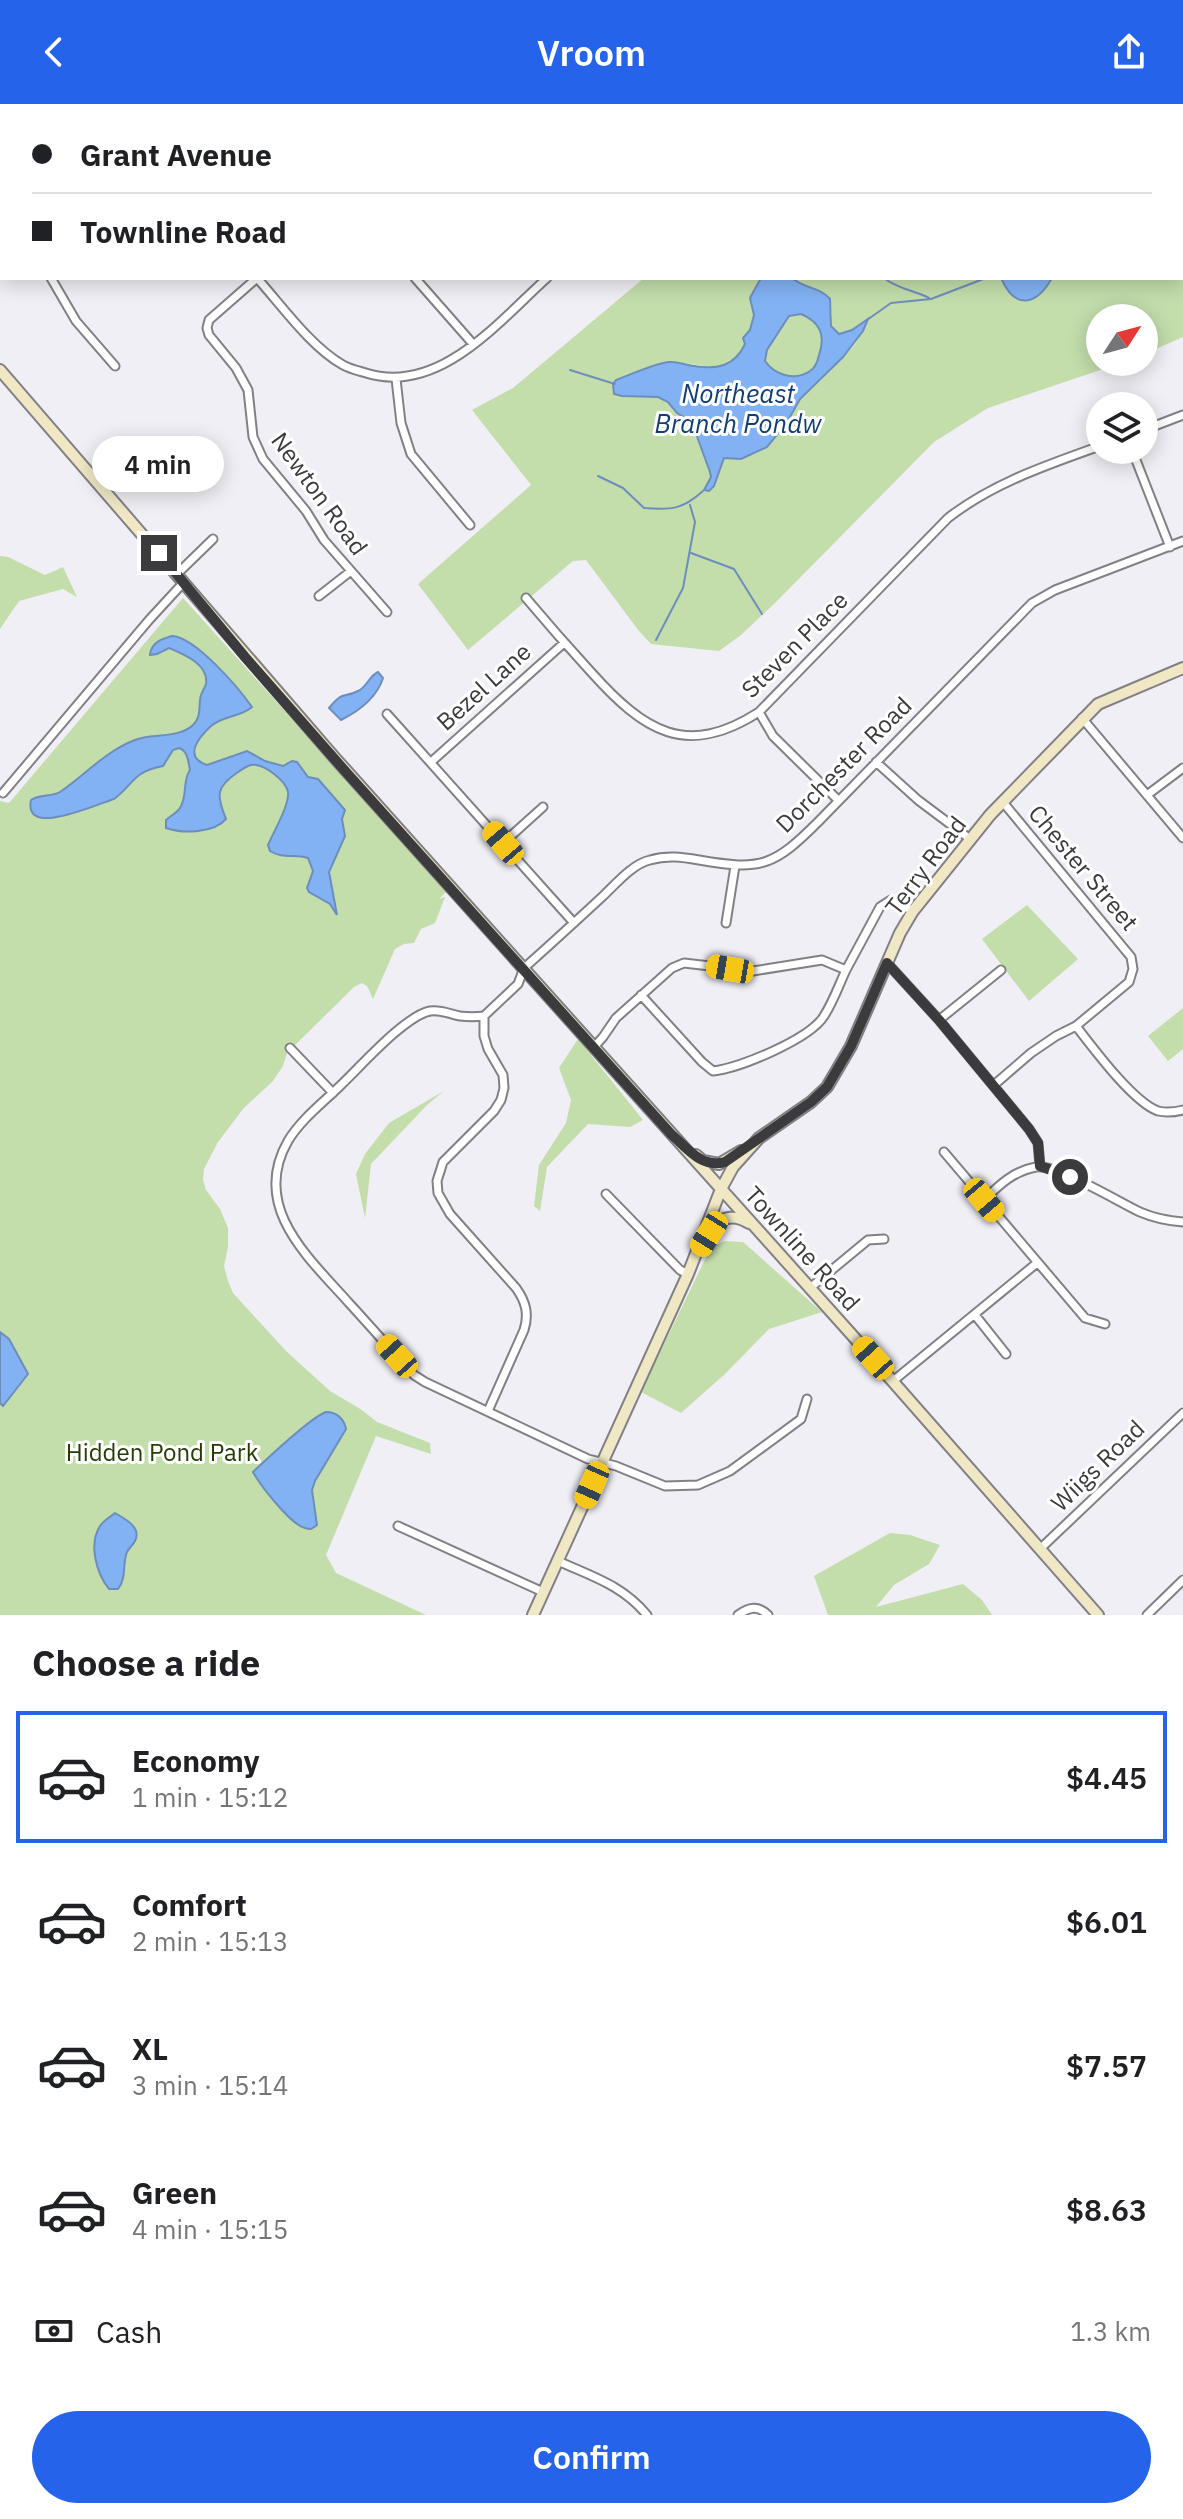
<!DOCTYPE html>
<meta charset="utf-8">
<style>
body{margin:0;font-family:"IBM Plex Sans",sans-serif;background:#f6f6f6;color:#202124;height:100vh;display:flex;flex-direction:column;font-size:30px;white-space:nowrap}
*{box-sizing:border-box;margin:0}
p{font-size:26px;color:#757577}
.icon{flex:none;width:44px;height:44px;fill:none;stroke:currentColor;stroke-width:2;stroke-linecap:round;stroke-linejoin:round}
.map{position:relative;height:1511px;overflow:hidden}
.drawer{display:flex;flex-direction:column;background:#fff;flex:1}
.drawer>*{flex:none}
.banner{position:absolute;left:0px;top:0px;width:1184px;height:176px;box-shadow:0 4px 20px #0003;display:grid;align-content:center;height:176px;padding:0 32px;background:#fff}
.needle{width:52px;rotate:54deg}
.controls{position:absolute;left:1086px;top:200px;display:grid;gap:16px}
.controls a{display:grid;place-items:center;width:72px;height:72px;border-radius:50%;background:#fff;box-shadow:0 4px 20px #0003;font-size:40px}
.end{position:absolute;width:36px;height:36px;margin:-18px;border:10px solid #3b3a3d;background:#fff;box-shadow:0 0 0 4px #fff}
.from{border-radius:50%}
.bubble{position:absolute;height:56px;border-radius:28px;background:#fff;box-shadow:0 4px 20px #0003;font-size:26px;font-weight:600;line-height:56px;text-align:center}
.car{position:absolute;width:24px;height:48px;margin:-24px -12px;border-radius:10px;box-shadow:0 0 6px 2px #0007;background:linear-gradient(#f5c518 24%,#345 0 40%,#f5c518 0 76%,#345 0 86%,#f5c518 0)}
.banner b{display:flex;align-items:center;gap:28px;height:76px;font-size:30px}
.banner b+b{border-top:2px solid #e0e0e0}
.banner i{width:20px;height:20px;background:#202124}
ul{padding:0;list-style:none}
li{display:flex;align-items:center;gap:24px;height:132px;margin:0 16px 12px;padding:0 16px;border:4px solid transparent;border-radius:0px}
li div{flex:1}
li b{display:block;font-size:30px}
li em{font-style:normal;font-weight:600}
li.on{border-color:#2563eb}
li>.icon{width:72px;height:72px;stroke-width:1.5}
h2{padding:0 32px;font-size:36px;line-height:96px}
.pay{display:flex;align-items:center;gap:20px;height:88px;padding:0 32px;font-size:30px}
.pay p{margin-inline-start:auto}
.cta{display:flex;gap:16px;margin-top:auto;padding:16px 32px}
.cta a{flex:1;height:92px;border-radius:48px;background:#2563eb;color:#fff;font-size:32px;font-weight:600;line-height:92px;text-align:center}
header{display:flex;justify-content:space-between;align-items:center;height:104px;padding:0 32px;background:#2563eb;color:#fff;font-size:36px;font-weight:600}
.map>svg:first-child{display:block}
</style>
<header><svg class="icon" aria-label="back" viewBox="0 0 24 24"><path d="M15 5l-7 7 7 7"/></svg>Vroom<svg class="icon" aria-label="share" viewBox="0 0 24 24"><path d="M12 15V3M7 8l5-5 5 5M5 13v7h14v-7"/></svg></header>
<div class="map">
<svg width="1183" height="1511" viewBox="0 0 1183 1511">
<rect width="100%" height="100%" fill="#f0eff5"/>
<!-- green -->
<path fill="#c3ddab" d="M1127,0h56v233l-39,17v-36h-44v44h24l-136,46 -54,34 -158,160 -35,33 -22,16 -68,-7 -12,-13 -53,-71 -13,1 -105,89 -50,-66 113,-99 -59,-75 41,-22 131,-110h117l-11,20 4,17 -4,15 -7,8 2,5c-17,36 -35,21 -66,20 -17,-1 -35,6 -50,13l16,19c41,5 55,47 66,82l-7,12 10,-3 10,-28c14,1 28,-1 40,-9 17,-12 24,-34 36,-50 19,-27 60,-45 66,-79l-14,10 -13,4 -8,-8 1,-14 -17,-24 -19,-6 -4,-4h209l8,15 40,-9 3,-6h130v-172h-56z
M801,210c18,8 25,21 18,41 -1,5 -4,13 -9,16 -15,11 -36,3 -45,-10l1,-11 23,-34z
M0,452l8,1 37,18 18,-8 14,30 -14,-8 -44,12 -19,28z
M183,494l264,293 -8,8 6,-2 -10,26 -14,6 -7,14 -10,1 -9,5 -22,50 -6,-13 -5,-3 -8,4 -67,66 -4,13 -10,15 -30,28 -25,33 -14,27 -1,11 3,10 14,19 8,19v19l-4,19 4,15 5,12 53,58 44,40 32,19 15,12 53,21 1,11 -55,-18 -50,119 10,18 90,42h-426v-814l9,2z
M1027,801l51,54 -49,42 -47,-62z
M1183,904v41l-15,12 -20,-25z
M578,935l65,81 -13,7 -42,-3 -41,43 -7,44 -6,-5 5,-41 27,-42 5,-23 -12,-32z
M444,987l-17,14 -56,59 -6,54 -9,-44 9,-20 24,-31z
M724,1137l19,1 79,70 -53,17 -44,45 -44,39 -40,-21 69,-143z
M890,1429l20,2 30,10 -11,19 -35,21 -18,22 87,-23 19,16 10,15h-164l-14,-39z"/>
<!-- water -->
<path fill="#82b2f3" stroke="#6d8ebc" stroke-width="2" fill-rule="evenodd" d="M761,174h31c11,10 28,9 38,21l1,27 8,8 13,-4 16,-11 -5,12 -20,26 -43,42 -14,25 -19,23 -26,12 -17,-1 -10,28 -5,5 -5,-1 7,-13 -1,-5 -15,-41 -8,-12 -10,-6 -9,-11 -10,-5 -36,-1 -8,-2 -1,-10 3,-4c17,-6 36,-16 53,-18 8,-1 16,3 25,4 23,4 41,0 51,-22l-2,-6 7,-8 4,-15 -4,-17zM801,210c19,8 25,21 18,41 -1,5 -4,13 -9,16 -16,11 -36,3 -45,-10l2,-11 22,-34z
M1001,174h51c-16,28 -37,32 -51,0z
M172,532c23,1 66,51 80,71 -11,10 -30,9 -41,19 -13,12 -28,31 -4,39l40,-14 18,10 18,5 9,-5 5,1 11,15 10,2 27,31 -3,9 3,17 -16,36 8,43 -7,-11 -21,-12 -2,-4 6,-17 -5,-13c-13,-4 -26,1 -38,-7l-2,-6c5,-12 22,-41 20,-53 -2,-11 -22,-26 -32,-27 -7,-1 -12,3 -18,7 -22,15 -22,23 -12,47 -12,14 -43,15 -60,9v-8c4,-4 12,-8 14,-12 8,-13 2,-27 10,-38 -2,-9 -2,-19 -11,-22l-6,2 -10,16c-31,6 -28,17 -49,33 -19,6 -91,39 -83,1 9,-6 20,-3 29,-8 26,-18 46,-41 75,-52 17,-7 45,-1 59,-16 8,-9 4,-19 7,-29 1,-3 4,-8 5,-11 3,-20 -23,-30 -37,-36l-12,6 -7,1c1,-12 11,-16 22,-19z
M378,568l5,6c-6,19 -24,33 -42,42l-12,-12c15,-18 13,-9 29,-17 9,-4 11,-15 20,-19z
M0,1228l9,7 19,35 -25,32 -3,-3z
M326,1308c11,0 18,7 20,17l-31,52 -3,9 5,35c-6,4 -5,5 -12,3 -14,-3 -45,-43 -52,-56 15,-14 58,-55 73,-60z
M115,1409c10,6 27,14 20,28 -2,4 -6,7 -8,11 -5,13 0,25 -9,37h-9c-12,-15 -21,-44 -9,-63 3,-5 10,-9 15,-13z"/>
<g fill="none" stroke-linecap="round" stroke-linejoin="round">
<!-- stream -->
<path stroke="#6d8ebc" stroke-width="2" d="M1169,0l1,2
M1182,13h1
M1182,22l1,-1
M884,174c14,11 29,12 45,20
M867,216l24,-17 40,-4 55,-21
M570,266l45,14
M598,372l25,12 21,20c27,2 38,2 59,-17
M691,449l43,16 28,45
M656,536l27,-52 12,-66 -5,-17"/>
<!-- street casing -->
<g stroke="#818086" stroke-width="11">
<path id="street" d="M152,0l2,2
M709,0l2,2
M952,0l3,2
M385,2l2,-2
M561,2l2,-2
M761,2l5,-2
M1033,2l4,-2
M0,75l2,1
M0,133l2,1
M51,174l25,43 39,45
M415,174l58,66
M396,275l5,44 10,31 59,71
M1144,326l39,-15
M1132,346l38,97
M177,470l36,-35
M319,492l32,-25
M526,494c21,25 43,50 65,74 53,59 95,87 168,40l189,-194c45,-35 99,-53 152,-72
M387,508l-63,-72 -18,-29 -43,-52 -10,-22 -5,-47 -12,-22 -27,-33 -2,-7 2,-8 48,-42c25,28 54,69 86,87 7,4 16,6 23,8 73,23 133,-52 181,-95
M759,608l14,24 65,64
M387,610l187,209
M1082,614l101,120
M431,658l133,-119
M876,658l42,38 52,39
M3,689l146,-173 35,-38
M1147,691l36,-27
M503,739l40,-36
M726,819l9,-57
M887,859l52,57 90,109 9,14 2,23
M641,891l61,67 11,9c27,-3 97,-32 111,-55 9,-14 15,-31 22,-46
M484,912v20l4,13 15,26 1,13 -3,12 -7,11 -51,51 -6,19 1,12 12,21 66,74c10,14 13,26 8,42l-36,81
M939,916l62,-50
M1076,922c17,22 57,76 82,85 9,2 17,1 25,-1
M594,943l9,-10 13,-19 56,-50 12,-5 69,8 69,-11 24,10 34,-63 11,-7 22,11
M290,944l43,45
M994,981l37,-32 25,-17 20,-10 53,-44 4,-13 -2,-12 -129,-156
M944,1048l141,166 20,6
M606,1090l74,76 8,4
M984,1096c16,-16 30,-29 52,-33 20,-3 83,35 104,45 14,6 28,9 43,10
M810,1184l58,-48 16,-1
M975,1211l31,39
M893,1277l144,-118
M807,1295l-6,20 -71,52 -32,14 -33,1 -49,-20 -28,-7 -163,-77 -11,-7c-22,-24 -43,-48 -65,-72 -40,-45 -99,-96 -61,-162 13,-22 36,-39 54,-57 20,-19 63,-68 88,-73 11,-2 19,3 30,5 8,1 16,1 24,0l34,-32 6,-16c26,-23 52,-47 78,-71 13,-12 30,-33 48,-37 17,-5 32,-3 49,0 63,11 75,6 120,-39l213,-218 23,-13 128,-49
M398,1422l145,66
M1041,1444l142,-135
M558,1457c35,16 64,24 89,54
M738,1511c11,-8 20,-10 30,0
M1147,1511l36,-35"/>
</g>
<!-- secondary casing -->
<g stroke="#818086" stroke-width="14">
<path id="secondary" d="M58,2l1,-2
M0,107l2,-5
M0,266l334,387 518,578 246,280
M696,1051l7,6 16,3 22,-13
M709,1129c11,-16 23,-20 40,-10
M533,1511l155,-341 33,-85 12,-22 26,-29 52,-36 16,-15 24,-41 49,-113 13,-22 77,-96 108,-111 85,-36"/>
</g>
<!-- street -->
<use href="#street" stroke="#fff" stroke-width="7"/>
<!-- secondary -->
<use href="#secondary" stroke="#f0e8c5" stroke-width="10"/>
</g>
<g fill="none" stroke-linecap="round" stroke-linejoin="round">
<!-- route -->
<path stroke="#3b3a3d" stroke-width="10" d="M159,449l86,104 101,115 325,362c16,14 31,35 54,28l86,-60 16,-15 24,-41 36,-83 52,57 90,109 9,14 2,23 30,11"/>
</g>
<g text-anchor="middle" stroke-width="6" stroke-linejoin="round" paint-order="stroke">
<!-- street labels -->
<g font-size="24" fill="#3b3a3d" stroke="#fff">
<text transform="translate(319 390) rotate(54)" y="8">Newton Road</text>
<text transform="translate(795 541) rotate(-45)" y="8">Steven Place</text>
<text transform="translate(484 583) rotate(-42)" y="8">Bezel Lane</text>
<text transform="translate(844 661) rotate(-45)" y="8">Dorchester Road</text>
<text transform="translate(926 762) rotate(-53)" y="8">Terry Road</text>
<text transform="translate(1083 764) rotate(50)" y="8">Chester Street</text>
<text transform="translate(802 1145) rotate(48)" y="8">Townline Road</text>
<text transform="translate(1098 1362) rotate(-44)" y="8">Wiigs Road</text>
</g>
<!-- park labels -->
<g font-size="24" fill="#263d06" stroke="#fff">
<text x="162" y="1357">Hidden Pond Park</text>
</g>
<!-- water labels -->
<g font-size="26" font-style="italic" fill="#103d77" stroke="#fff">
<text x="738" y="299">Northeast<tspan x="738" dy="30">Branch Pondw</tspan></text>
</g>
</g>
</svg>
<div class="controls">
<a><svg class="needle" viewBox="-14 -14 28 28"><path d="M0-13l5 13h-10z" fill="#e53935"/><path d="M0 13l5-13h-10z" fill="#757577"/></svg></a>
<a><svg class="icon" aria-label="layers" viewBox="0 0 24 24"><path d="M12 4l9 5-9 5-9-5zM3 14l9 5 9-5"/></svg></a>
</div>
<i class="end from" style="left:1070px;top:1073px"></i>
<i class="end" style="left:159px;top:449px"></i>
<div class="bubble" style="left:92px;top:332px;width:132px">4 min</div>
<i class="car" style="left:503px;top:739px;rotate:319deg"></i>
<i class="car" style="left:730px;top:865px;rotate:280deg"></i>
<i class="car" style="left:984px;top:1096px;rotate:140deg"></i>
<i class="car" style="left:709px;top:1130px;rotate:212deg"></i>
<i class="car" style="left:397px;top:1252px;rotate:318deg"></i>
<i class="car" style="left:873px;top:1254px;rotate:318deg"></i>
<i class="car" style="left:592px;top:1381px;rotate:204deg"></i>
<div class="banner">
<b><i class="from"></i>Grant Avenue</b>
<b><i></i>Townline Road</b>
</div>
</div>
<section class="drawer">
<h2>Choose a ride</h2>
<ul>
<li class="on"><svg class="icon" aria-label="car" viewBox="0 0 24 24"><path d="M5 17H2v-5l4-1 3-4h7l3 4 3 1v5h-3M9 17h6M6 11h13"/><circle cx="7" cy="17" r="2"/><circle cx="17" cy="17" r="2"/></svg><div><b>Economy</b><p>1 min · 15:12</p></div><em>$4.45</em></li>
<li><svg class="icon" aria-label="car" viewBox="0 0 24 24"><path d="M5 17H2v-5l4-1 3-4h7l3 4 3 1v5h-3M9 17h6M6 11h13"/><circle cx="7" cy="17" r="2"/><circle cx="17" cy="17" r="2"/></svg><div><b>Comfort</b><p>2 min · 15:13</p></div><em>$6.01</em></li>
<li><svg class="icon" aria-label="car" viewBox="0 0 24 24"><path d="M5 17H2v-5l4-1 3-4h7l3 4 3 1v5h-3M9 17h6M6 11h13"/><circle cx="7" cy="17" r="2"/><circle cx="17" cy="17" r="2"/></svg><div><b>XL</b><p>3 min · 15:14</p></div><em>$7.57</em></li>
<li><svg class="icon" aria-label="car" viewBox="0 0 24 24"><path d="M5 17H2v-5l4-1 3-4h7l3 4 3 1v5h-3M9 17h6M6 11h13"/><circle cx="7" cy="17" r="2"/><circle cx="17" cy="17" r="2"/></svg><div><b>Green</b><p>4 min · 15:15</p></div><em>$8.63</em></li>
</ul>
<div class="pay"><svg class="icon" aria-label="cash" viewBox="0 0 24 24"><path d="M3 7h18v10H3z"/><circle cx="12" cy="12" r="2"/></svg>Cash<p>1.3 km</p></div>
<div class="cta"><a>Confirm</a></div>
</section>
